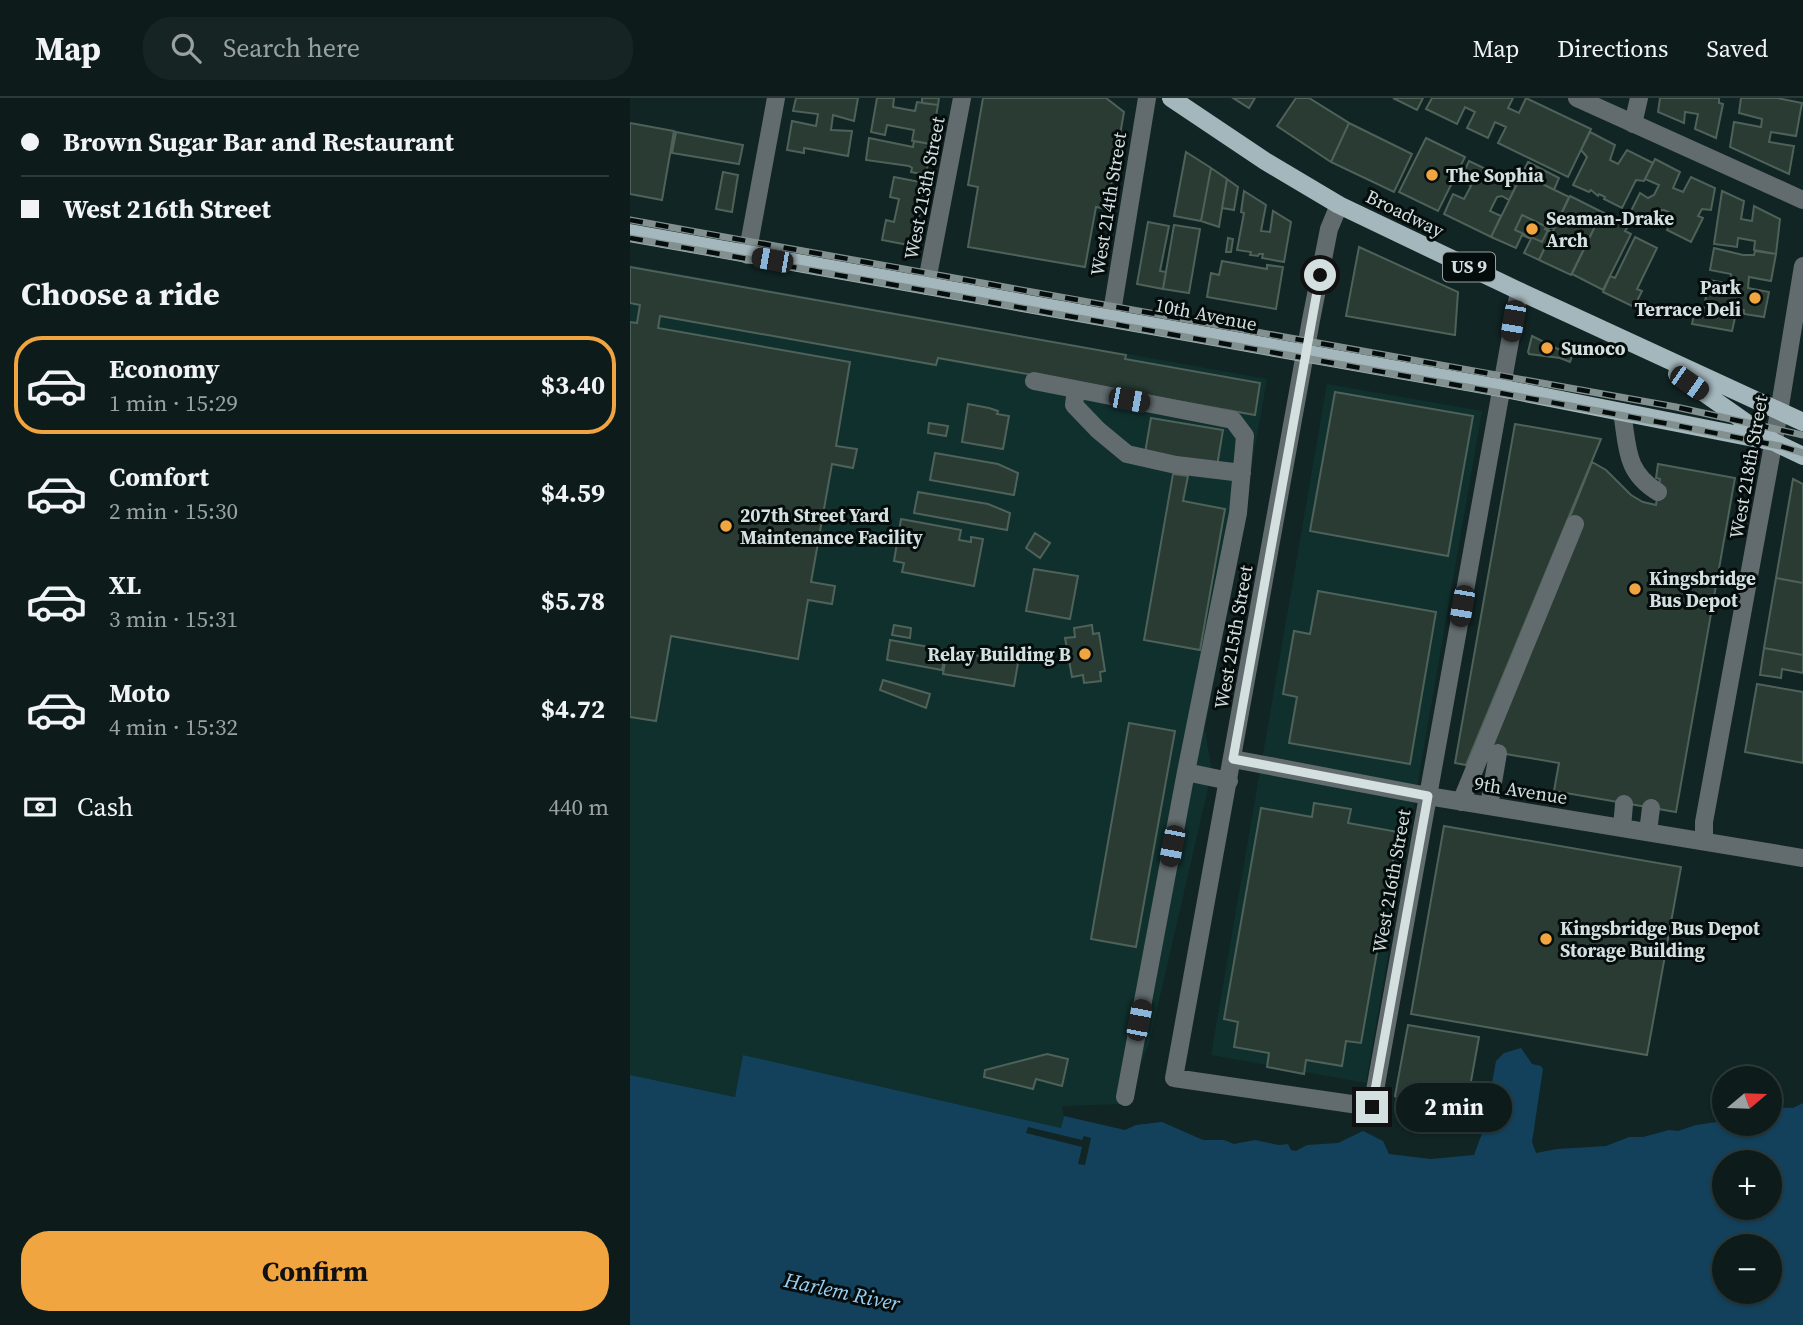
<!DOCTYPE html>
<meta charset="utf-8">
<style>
body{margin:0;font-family:"Source Serif 4",serif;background:#162524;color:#f1f3f6;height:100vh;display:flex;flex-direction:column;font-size:26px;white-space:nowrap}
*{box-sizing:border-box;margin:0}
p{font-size:23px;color:#9aa1a3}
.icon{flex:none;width:38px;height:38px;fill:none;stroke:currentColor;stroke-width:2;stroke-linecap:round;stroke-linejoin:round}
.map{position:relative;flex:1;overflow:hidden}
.panel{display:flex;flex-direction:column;background:#0d1c1b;width:630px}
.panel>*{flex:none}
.hud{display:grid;align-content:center;height:154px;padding:0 21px;background:#0d1c1b}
.needle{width:46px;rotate:71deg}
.tools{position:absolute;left:1082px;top:968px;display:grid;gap:14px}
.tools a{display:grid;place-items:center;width:70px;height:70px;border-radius:50%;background:#0d1c1b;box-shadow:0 2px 5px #0004,0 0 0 2px #2d3a3a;font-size:35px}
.end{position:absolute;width:32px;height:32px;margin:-16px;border:9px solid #d4e0df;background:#111;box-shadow:0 0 0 4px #111}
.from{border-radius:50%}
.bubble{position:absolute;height:49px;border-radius:24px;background:#0d1c1b;box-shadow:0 2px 5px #0004,0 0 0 2px #2d3a3a;font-size:23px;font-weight:700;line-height:49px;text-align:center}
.car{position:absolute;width:21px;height:42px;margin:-21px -10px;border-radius:9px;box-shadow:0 0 5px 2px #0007;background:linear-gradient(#222 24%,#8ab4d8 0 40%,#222 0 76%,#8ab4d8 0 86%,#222 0)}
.hud b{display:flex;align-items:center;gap:24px;height:66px;font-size:26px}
.hud b+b{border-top:2px solid #2d3a3a}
.hud i{width:18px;height:18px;background:#f1f3f6}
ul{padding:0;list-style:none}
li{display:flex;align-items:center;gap:21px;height:98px;margin:0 14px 10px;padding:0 7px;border:4px solid transparent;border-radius:28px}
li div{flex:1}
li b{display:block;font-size:26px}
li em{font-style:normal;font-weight:700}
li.current{border-color:#f1a540}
li>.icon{width:63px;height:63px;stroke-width:1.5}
h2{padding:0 21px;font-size:32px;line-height:84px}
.pay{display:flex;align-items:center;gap:18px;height:77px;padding:0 21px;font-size:26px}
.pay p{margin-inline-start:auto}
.button{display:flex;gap:14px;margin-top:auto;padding:14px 21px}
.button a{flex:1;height:80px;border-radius:28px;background:#f1a540;color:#111;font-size:28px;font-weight:700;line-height:80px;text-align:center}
header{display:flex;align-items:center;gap:42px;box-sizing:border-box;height:98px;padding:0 35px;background:#0d1c1b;border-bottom:2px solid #2d3a3a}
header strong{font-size:33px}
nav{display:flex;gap:38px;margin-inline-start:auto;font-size:24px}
.search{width:490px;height:63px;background:#162524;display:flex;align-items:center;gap:18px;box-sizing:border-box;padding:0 24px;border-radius:28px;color:#9aa1a3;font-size:26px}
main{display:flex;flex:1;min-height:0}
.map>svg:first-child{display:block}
</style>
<header>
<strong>Map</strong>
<div class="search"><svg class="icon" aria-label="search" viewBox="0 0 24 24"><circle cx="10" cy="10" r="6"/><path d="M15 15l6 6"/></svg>Search here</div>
<nav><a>Map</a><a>Directions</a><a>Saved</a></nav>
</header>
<main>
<section class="panel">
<div class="hud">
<b><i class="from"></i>Brown Sugar Bar and Restaurant</b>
<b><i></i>West 216th Street</b>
</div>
<h2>Choose a ride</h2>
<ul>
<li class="current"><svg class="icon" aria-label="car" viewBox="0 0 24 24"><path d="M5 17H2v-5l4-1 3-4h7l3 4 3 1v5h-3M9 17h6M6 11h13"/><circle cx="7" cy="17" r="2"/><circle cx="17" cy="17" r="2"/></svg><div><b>Economy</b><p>1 min · 15:29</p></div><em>$3.40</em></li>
<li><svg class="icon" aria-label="car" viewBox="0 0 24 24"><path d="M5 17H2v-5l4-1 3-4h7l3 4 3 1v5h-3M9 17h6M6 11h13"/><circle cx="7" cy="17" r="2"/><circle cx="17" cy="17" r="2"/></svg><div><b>Comfort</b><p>2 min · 15:30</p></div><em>$4.59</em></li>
<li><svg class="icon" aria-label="car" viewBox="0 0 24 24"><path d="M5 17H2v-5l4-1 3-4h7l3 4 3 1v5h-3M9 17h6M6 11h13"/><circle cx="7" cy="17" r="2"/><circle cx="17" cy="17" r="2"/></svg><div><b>XL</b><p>3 min · 15:31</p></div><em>$5.78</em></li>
<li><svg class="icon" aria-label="car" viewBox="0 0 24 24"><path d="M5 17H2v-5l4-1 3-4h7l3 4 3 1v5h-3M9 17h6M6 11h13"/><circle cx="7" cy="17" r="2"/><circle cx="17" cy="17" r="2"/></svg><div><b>Moto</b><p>4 min · 15:32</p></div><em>$4.72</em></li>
</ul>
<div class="pay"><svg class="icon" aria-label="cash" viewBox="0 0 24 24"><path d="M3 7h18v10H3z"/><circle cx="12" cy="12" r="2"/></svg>Cash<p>440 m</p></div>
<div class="button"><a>Confirm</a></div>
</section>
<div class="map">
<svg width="1173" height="1227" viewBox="0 0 1173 1227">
<rect width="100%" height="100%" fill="#112524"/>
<!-- built -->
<path fill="#10302e" d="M0,167l637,114 -62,351 7,41 -63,273 -25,60 -62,2 2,10 -3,12 -318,-73 -8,42 -105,-22z
M697,286l155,27 -116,672 -155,-28z"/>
<!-- water -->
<path fill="#13415c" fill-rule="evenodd" d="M891,950l11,16 9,2 2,3 -11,73 4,11 21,-4 49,-3 23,-9h14l26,-7 9,1 18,-6 21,-3 3,3 49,-1v-17l24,1 10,-5v222h-1173v-250l105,22 8,-42 318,73 3,-12 61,14 11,-5 26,-3 41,18h21l10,4 21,-4 24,5 9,-1 3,6 5,1 11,-6 31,-2 25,-12 20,10 6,13 42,5 43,-4 10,-27 12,-67 8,-8zM1094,1064h45v46h-45zM1094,1148h45v46h-45z"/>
<!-- pier -->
<path fill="#112524" d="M398,1029l54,13 2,-4 7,2 -6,27 -7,-1 4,-17 -56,-14z"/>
<!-- building -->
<path fill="#293b33" stroke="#4f6259" stroke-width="2" d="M166,0h62l-4,23 -21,-6 -2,15 21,1 -4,25 -44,-8v5l-17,-3 5,-29 24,5 2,-12 -25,-3z
M247,0h17l-1,9 22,4 2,-9 21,3 -7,39 -19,-3 2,-11 -27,-5 -2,10 -14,-3z
M292,0h17l-1,7 -16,-2z
M353,0h123l18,14 -17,97 -11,-2 -11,60 -117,-20 10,-60 -10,-2z
M603,0h22l-6,10z
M666,0h13l40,25 -18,39 -54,-36z
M763,0h30l-6,12z
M802,0h81l-5,10 11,5 7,-15 65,31 -23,48 -70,-34 8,-16 -11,-5 -7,16 -21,-10 8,-16 -10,-5 -8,17 -31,-15z
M1030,0h59v5l4,1 -7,34 -21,-9 3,-15 -13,-2 -1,11 -26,-11z
M1111,0h36l25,5 -6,33 -25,-4 -2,10 25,4 -5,28 -59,-27 4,-25 27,5 1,-8 -23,-6z
M0,25l44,8 -12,69 -32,-6z
M719,25l63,31 -18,38 -63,-30z
M46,34l67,13 -4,19 -67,-11z
M960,34l25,13 -5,15 8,4 9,-14 26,13 -9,18 -8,-1 -14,28 -18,-9 1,-2 -6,-3 -1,2 -7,-6 -2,2 -16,-7 14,-28 -6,-7z
M239,40l44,9 1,-6 17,3 -5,31 -15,-3 1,-4 -3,-2 -43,-6z
M796,40l39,19 -27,54 -39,-19z
M556,54l25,16 -10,53 -27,-5z
M1025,61l25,13 -7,16 10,4 8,-15 24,11 -4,22 -9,-1 -4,7 5,2 -12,24 -24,-12 6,-16 -9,-4h-3l-7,14 -24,-11 10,-20 8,5 6,-3 5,-10 -14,-6z
M839,63l48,23 -8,16 -7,-4 -5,1 -7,14 11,5 -10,21 -47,-23 9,-20 11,5 7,-13 -10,-8z
M898,64l31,16 -5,12 -32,-16z
M581,70l16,11 -8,48 -18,-6z
M93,74l15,3 -6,37 -16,-3z
M892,76l47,23 -15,32 -7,-3 -2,3 7,3 -13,28 -15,-7 7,-14 -9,-4 -6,13 -25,-11z
M264,79l31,6 -11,63 -32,-6 4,-20 8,2 5,-23 -9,-2z
M597,81l11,8 -4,23 -12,-2z
M614,93l22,14 -5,26 9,1 3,-21 18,11 -7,40 -22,-4 1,-4h-4l-1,2 -8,-1 1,-3 -14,-2 7,-37 -3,-1z
M1092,93l22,10 -3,18 11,2 2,-15 26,13 -4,35 -22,-4 1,-9 -17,-3 -1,9 -23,-3z
M940,98l32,16 -31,63 -32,-15z
M972,114l27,13 -4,6 6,3 -28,56 -31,-16z
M892,117l27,13 -7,14 -27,-12z
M518,124l21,4 -9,45 6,1 -3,17 -26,-5z
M544,127l26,4 -11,64 -26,-4z
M1005,139l22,11 -20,41 5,2 -8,16 -31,-15 7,-16 5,2z
M598,140l5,1 -2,13h-5z
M729,149l99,45 -3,43 -109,-19z
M1084,150l29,7h11l1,-4 21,3 -5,27 -22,-4 -1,11 21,4 -5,25 -20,-3v-4l-39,-8 4,-22 21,4 1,-10 -21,-4z
M592,163l45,8v-4l16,2 -7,42 -69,-12 4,-24 8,2z
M0,169l496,88 -1,4 135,24 -5,32 -317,-57 -2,7 -276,-49 -2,12 192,34 -14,84 21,3 -4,19 -21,-4 -21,118 24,4 -3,18 -24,-4 -10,59 -127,-23 -15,85 -26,-4v-395l7,1 3,-18 -10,-2z
M1066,208l40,7 -4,18 -40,-7z
M902,238l40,20 -2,6 -10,-4 -31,-4 -1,-2z
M705,294l138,24 -25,140 -138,-25z
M338,306l21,4 9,3 -1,3 12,2 -6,33 -41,-7z
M521,320l72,12 -6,36 -72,-13z
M299,325l19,3 -2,10 -18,-3z
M885,326l86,15 -135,326 -11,-2z
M305,355l63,11 20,9 -4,22 -84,-15z
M962,364l14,8 25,25 12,7 13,3 4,-26 -4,-1 2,-14 77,14 -59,334 -122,-21 5,-28 -71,-12 80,-229z
M543,376l15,2 -5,25 42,8 -25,141 -56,-10z
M1163,381l10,5v99l-27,-5z
M288,394l70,12 22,9 -3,17 -93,-17z
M271,421l60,11 -2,10 12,2v-5l12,2 -9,47 -72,-14 2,-9 -10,-2z
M405,435l15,10 -10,15 -14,-10z
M404,471l44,7 -8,43 -44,-8z
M1146,480l27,5v72l-39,-7z
M688,493l118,21 -26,152 -121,-21 8,-46 -14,-3 11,-63 16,3z
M264,527l17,3 -1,10 -18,-3z
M462,527l1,9 6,-1 6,38 -5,1 1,9 -17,2 -1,-8 -11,2 -7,-39 10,-1 -1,-9z
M260,542l56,10 -4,20 -55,-10z
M1134,550l39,7v18l-21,-4 -1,9 -21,-3z
M317,552l71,13 -4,23 -71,-12z
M253,582l47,14 -4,14 -46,-18z
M1127,586l46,8v71l-58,-11z
M499,625l46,8 -39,216 -45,-8z
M684,705l37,6 -3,14 50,9 -37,211 -15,-2 -4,25 -36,-6 -2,14 -37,-7 2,-14 -35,-6 4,-25 -14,-3 37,-211 51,9z
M814,728l237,41 -34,188 -236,-41z
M778,927l71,12 -15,83 -50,-10 -19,-14z
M417,956l21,5 -6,27 -26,-7 -3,10 -49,-12 1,-7z"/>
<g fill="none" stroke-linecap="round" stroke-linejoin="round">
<!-- minor -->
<path stroke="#626c6e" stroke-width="18" d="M947,0l226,102
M1003,26l6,-26
M709,107l-10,24 -18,91 -137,758 198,29 147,-816
M117,157l29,-157
M296,188l36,-188
M481,220l36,-220
M404,283l199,39 12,16 -7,77 -52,259 43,9
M446,292l-2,15 24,25 29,24 49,11 66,8
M992,314c6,36 3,60 36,80
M603,661l195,37 375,62
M831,704l114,-278
M859,708l9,-53
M992,730l2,-24
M1018,734l3,-24
M1074,743v-19l75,-410 24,-146
M495,999l61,-325"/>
<!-- major -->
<path stroke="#a4b7bc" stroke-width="18" d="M541,0l94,63 74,44 180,86 284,131
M0,135l870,155 274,54
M1047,276l97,68 29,14"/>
<!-- rail casing -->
<g stroke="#829190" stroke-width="7">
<path id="rail" d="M0,122l1046,187 127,28
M0,140l854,152 185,34 111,22 23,7"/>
</g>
<!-- rail -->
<use href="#rail" stroke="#050d0c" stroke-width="4.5" stroke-dasharray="13" stroke-linecap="butt"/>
</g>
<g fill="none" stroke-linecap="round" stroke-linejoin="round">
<!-- route -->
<path stroke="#d4e0df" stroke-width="9" d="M690,177l-87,484 195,37 -56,311"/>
</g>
<!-- markers -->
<g fill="#f1a540" stroke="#050d0c" stroke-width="2.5">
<circle cx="802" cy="77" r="7"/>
<circle cx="902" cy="131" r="7"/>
<circle cx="1125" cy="200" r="7"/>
<circle cx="917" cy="250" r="7"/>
<circle cx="96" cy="428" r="7"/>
<circle cx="1005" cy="491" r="7"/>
<circle cx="455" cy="556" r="7"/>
<circle cx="916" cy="841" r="7"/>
</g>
<g text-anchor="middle" stroke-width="6" stroke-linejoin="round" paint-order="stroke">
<!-- shield labels -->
<rect fill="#050d0c" stroke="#96a1a0" stroke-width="2" x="813" y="154.5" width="52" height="29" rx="5"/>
<g font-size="18" font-weight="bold" fill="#d4e0df">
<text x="839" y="175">US 9</text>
</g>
<!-- poi labels -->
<g font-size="19" font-weight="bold" fill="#d4e0df" stroke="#050d0c" text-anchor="start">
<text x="816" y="84">The Sophia</text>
<text x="916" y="127">Seaman-Drake<tspan x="916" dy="22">Arch</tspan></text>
<text x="1111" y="196" text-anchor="end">Park<tspan x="1111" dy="22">Terrace Deli</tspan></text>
<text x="931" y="257">Sunoco</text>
<text x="110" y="424">207th Street Yard<tspan x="110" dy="22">Maintenance Facility</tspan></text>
<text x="1019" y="487">Kingsbridge<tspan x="1019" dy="22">Bus Depot</tspan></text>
<text x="441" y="563" text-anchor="end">Relay Building B</text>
<text x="930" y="837">Kingsbridge Bus Depot<tspan x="930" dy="22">Storage Building</tspan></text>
</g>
<!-- street labels -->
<g font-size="19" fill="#d4e0df" stroke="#050d0c">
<text transform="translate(294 90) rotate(-79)" y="7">West 213th Street</text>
<text transform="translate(478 106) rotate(-81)" y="7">West 214th Street</text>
<text transform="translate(775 115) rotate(26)" y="7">Broadway</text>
<text transform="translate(576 216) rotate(11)" y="7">10th Avenue</text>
<text transform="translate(1118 369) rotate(-80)" y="7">West 218th Street</text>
<text transform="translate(603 539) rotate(-80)" y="7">West 215th Street</text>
<text transform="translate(891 692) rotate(9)" y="7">9th Avenue</text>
<text transform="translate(761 783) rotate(-80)" y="7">West 216th Street</text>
</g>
<!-- water labels -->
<g font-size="21" font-style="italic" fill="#99d0f7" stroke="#050d0c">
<text transform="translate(212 1194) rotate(12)" y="7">Harlem River</text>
</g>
</g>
</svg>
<div class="tools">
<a><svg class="needle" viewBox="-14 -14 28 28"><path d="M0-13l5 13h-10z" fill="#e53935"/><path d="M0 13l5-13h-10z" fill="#9aa1a3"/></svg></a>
<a>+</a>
<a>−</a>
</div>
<i class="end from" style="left:690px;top:177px"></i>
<i class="end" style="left:742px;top:1009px"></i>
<div class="bubble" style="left:766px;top:985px;width:116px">2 min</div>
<i class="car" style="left:142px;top:162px;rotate:280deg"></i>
<i class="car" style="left:883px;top:223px;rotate:190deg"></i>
<i class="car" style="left:1059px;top:285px;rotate:125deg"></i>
<i class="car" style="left:499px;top:302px;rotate:101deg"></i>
<i class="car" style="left:832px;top:508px;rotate:190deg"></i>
<i class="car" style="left:542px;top:748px;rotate:191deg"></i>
<i class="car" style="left:509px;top:922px;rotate:11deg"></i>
</div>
</main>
